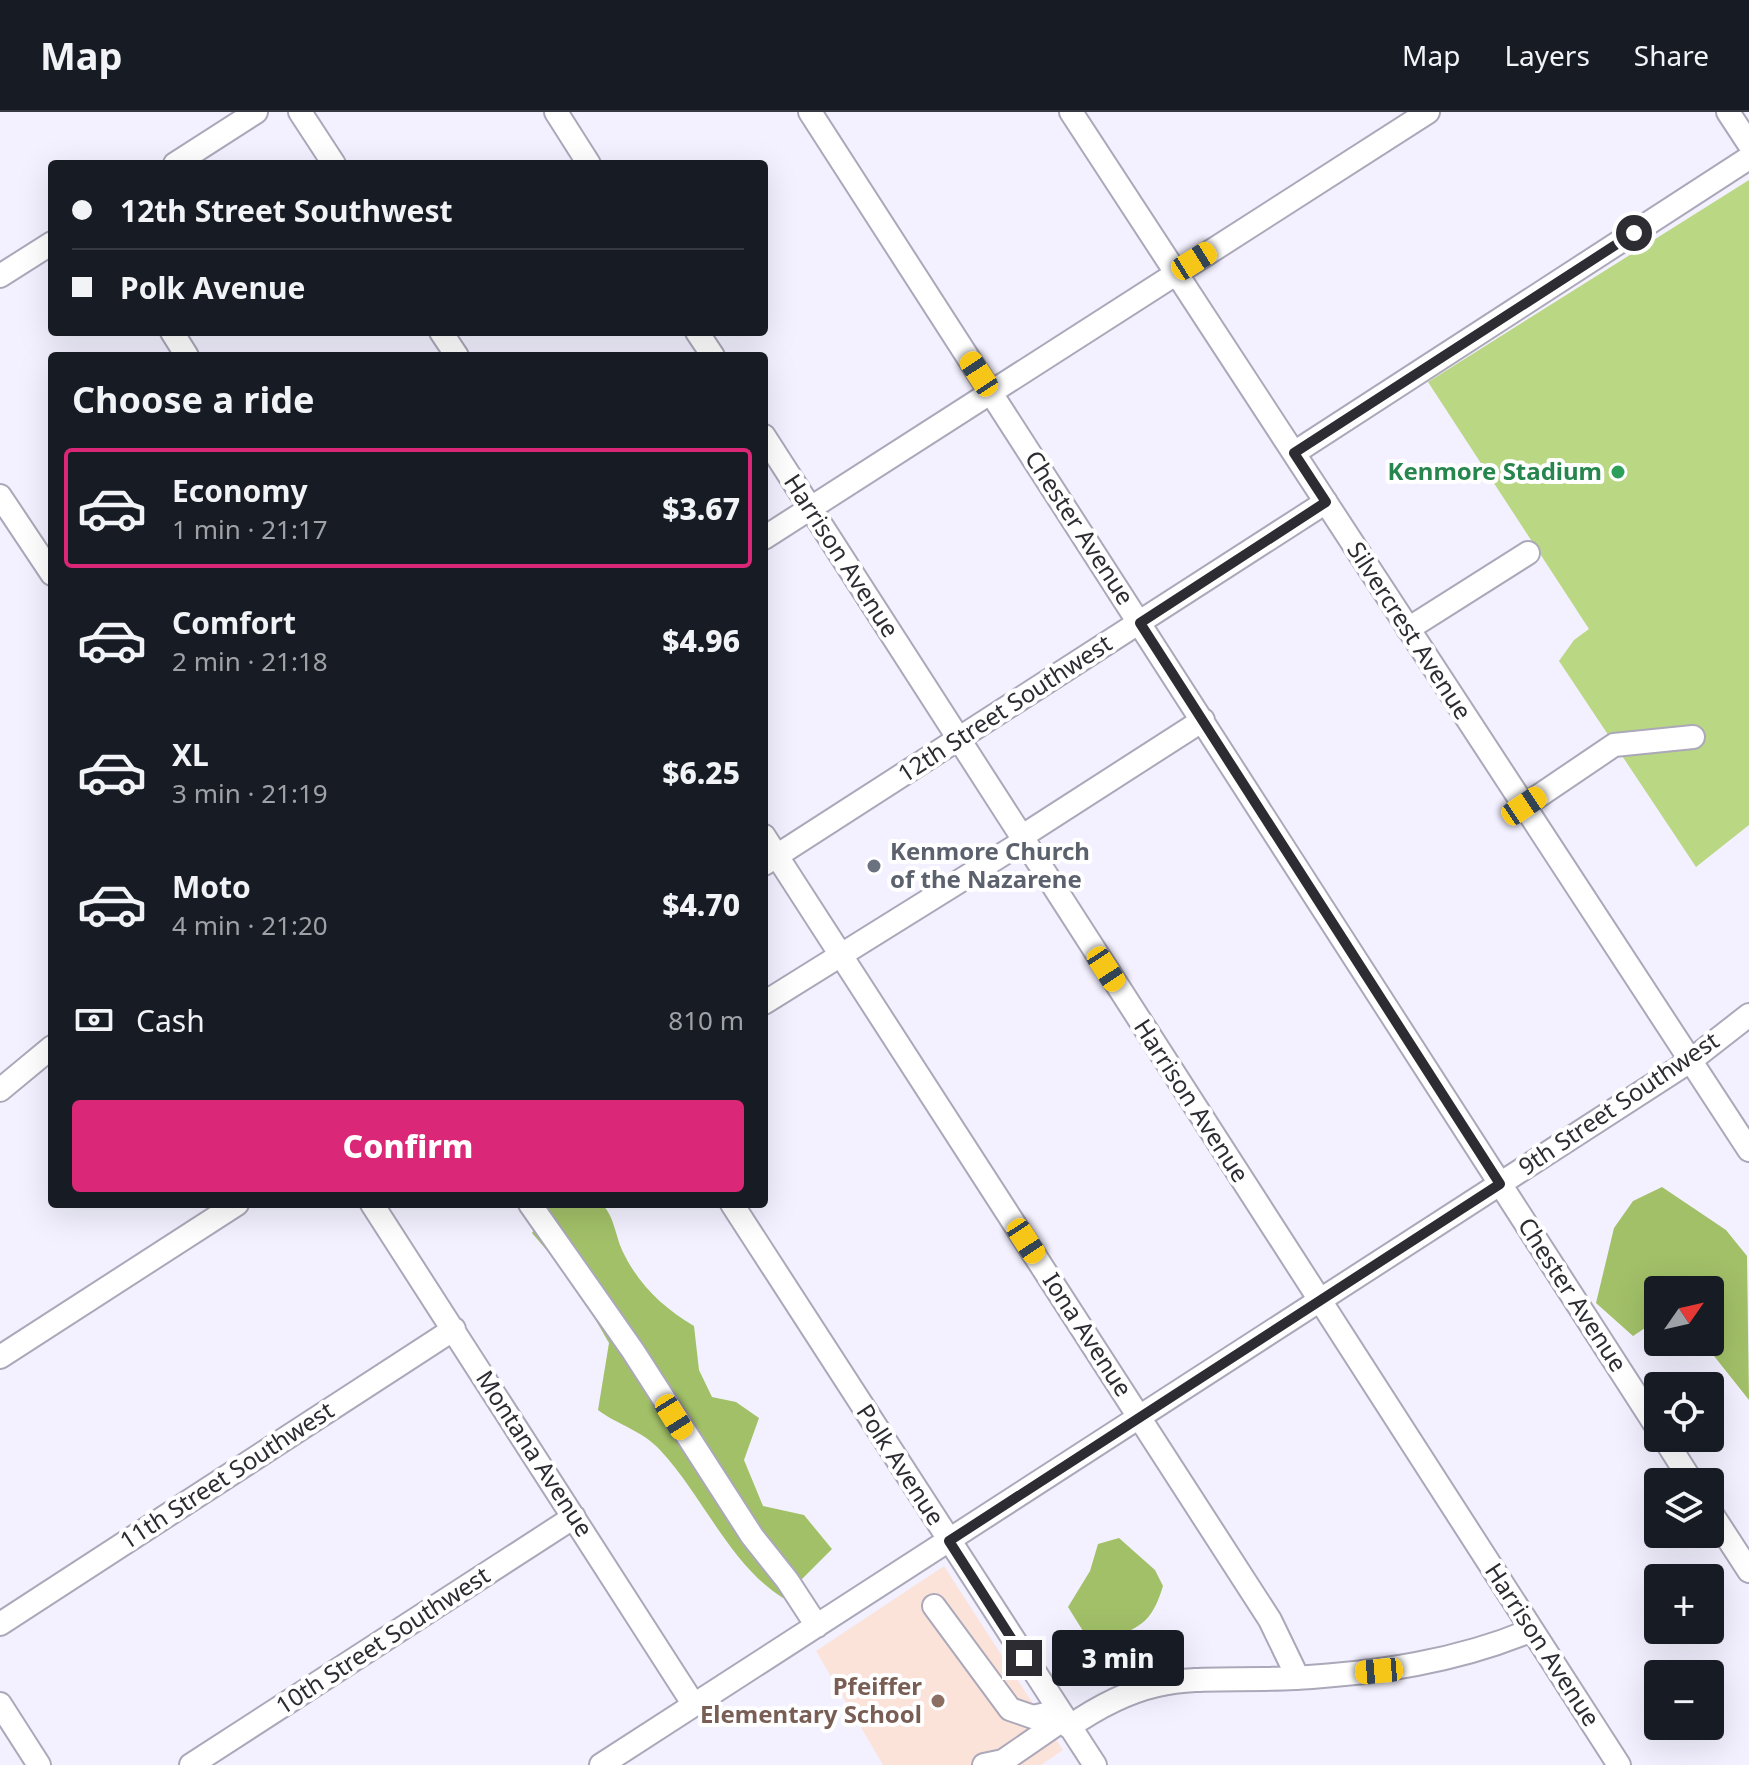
<!DOCTYPE html>
<meta charset="utf-8">
<style>
body{margin:0;font-family:"Noto Sans",sans-serif;background:#242831;color:#f1f3f6;height:100vh;display:flex;flex-direction:column;font-size:30px;white-space:nowrap}
*{box-sizing:border-box;margin:0}
p{font-size:26px;color:#9ea1a6}
.icon{flex:none;width:44px;height:44px;fill:none;stroke:currentColor;stroke-width:2;stroke-linecap:round;stroke-linejoin:round}
.map{position:relative;flex:1;overflow:hidden}
.drawer{position:absolute;left:48px;top:240px;width:720px;height:856px;display:flex;flex-direction:column;background:#171b24;border-radius:8px;box-shadow:0 8px 32px #0002}
.drawer>*{flex:none}
.guide{position:absolute;left:48px;top:48px;width:720px;height:176px;border-radius:8px;box-shadow:0 8px 32px #0002;display:grid;align-content:center;height:176px;padding:0 24px;background:#171b24}
.needle{width:52px;rotate:56deg}
.tools{position:absolute;left:1644px;top:1164px;display:grid;gap:16px}
.tools a{display:grid;place-items:center;width:80px;height:80px;border-radius:8px;background:#171b24;box-shadow:0 8px 32px #0002;font-size:40px}
.end{position:absolute;width:36px;height:36px;margin:-18px;border:10px solid #2d2c32;background:#fff;box-shadow:0 0 0 4px #fff}
.from{border-radius:50%}
.bubble{position:absolute;height:56px;border-radius:8px;background:#171b24;box-shadow:0 8px 32px #0002;font-size:26px;font-weight:800;line-height:56px;text-align:center}
.car{position:absolute;width:24px;height:48px;margin:-24px -12px;border-radius:10px;box-shadow:0 0 6px 2px #0007;background:linear-gradient(#f5c518 24%,#345 0 40%,#f5c518 0 76%,#345 0 86%,#f5c518 0)}
.guide b{display:flex;align-items:center;gap:28px;height:76px;font-size:30px}
.guide b+b{border-top:2px solid #363941}
.guide i{width:20px;height:20px;background:#f1f3f6}
ul{padding:0;list-style:none}
li{display:flex;align-items:center;gap:24px;height:120px;margin:0 16px 12px;padding:0 8px;border:4px solid transparent;border-radius:8px}
li div{flex:1}
li b{display:block;font-size:30px}
li em{font-style:normal;font-weight:800}
li.selected{border-color:#db2777}
li>.icon{width:72px;height:72px;stroke-width:1.5}
h2{padding:0 24px;font-size:36px;line-height:96px}
.pay{display:flex;align-items:center;gap:20px;height:88px;padding:0 24px;font-size:30px}
.pay p{margin-inline-start:auto}
.action{display:flex;gap:16px;margin-top:auto;padding:16px 24px}
.action a{flex:1;height:92px;border-radius:8px;background:#db2777;color:#fff;font-size:32px;font-weight:800;line-height:92px;text-align:center}
header{display:flex;align-items:center;gap:48px;box-sizing:border-box;height:112px;padding:0 40px;background:#171b24;border-bottom:2px solid #363941}
header strong{font-size:38px}
nav{display:flex;gap:44px;margin-inline-start:auto;font-size:28px}
.map>svg:first-child{display:block}
</style>
<header>
<strong>Map</strong>
<nav><a>Map</a><a>Layers</a><a>Share</a></nav>
</header>
<div class="map">
<svg width="1749" height="1653" viewBox="0 0 1749 1653">
<rect width="100%" height="100%" fill="#f3f1ff"/>
<!-- education -->
<path fill="#fce3da" d="M944,1454l119,184 -22,15h-158l-67,-114z"/>
<!-- green -->
<path fill="#bad783" d="M1749,68v645l-53,42 -137,-206 15,-21 15,-11 -161,-247z"/>
<!-- forest -->
<path fill="#a2c068" d="M1662,1075l64,43 21,26 2,144 -35,-44 -19,-14h15v-52h-52v37l-10,-1 -15,10 -37,-33 18,-75 19,-27z
M550,1092h52c12,12 13,30 20,46 16,34 40,57 72,76l5,44 13,27 24,5 23,16 -15,42 19,46 41,9 28,34 -49,49c-53,-33 -80,-102 -123,-148 -17,-19 -42,-25 -62,-40l11,-67 -36,-62 -41,-48z
M1119,1426l36,32 8,16c-12,40 -25,41 -61,57l-19,-12 -15,-24 22,-36 8,-27z"/>
<g fill="none" stroke-linecap="round" stroke-linejoin="round">
<!-- minor casing -->
<g stroke="#aba8b9" stroke-width="26">
<path id="minor" d="M300,0l34,52
M556,0l33,52
M810,0l848,1317
M1071,0l678,1038
M1728,0l21,32
M175,52l81,-52
M0,164l52,-33
M172,220l15,24
M441,220l16,24
M697,220l16,24
M764,324l855,1329
M1294,341l455,-295
M0,384l52,78
M764,426l664,-426
M1408,517l120,-76
M1524,694l90,-61 79,-8
M764,724l506,784 28,58
M1021,725l182,-117
M764,752l562,-362
M764,891l260,-162
M0,978l52,-43
M372,1092l322,501
M530,1092l103,147 119,185 35,44 30,46
M732,1092l363,561
M0,1245l237,-153
M1664,1326l28,44
M1710,1399l39,60
M934,1494l76,103 23,8 26,-6
M0,1512l454,-295
M0,1592l39,61
M1069,1615c88,-61 128,-44 226,-49 82,-5 161,-16 237,-48
M191,1653l383,-248
M601,1653l1089,-704 59,-46
M984,1653l19,-4 61,-42"/>
</g>
<!-- minor -->
<use href="#minor" stroke="#fff" stroke-width="22"/>
</g>
<g fill="none" stroke-linecap="round" stroke-linejoin="round">
<!-- route -->
<path stroke="#2d2c32" stroke-width="10" d="M1024,1546l-75,-117 551,-357 -360,-561 186,-121 -32,-49 340,-220"/>
</g>
<!-- markers -->
<circle fill="#2e9e5b" stroke="#fff" stroke-width="3" cx="1618" cy="360" r="8"/>
<circle fill="#6b7280" stroke="#fff" stroke-width="3" cx="874" cy="754" r="8"/>
<circle fill="#8d6e63" stroke="#fff" stroke-width="3" cx="938" cy="1589" r="8"/>
<g text-anchor="middle" stroke-width="8" stroke-linejoin="round" paint-order="stroke">
<!-- leisure labels -->
<g font-size="24" font-weight="bold" fill="#27864d" stroke="#fff" text-anchor="end">
<text x="1602" y="368">Kenmore Stadium</text>
</g>
<!-- street labels -->
<g font-size="24" fill="#2d2c32" stroke="#fff">
<text transform="translate(1079 416) rotate(57)" y="8">Chester Avenue</text>
<text transform="translate(841 444) rotate(57)" y="8">Harrison Avenue</text>
<text transform="translate(1409 519) rotate(57)" y="8">Silvercrest Avenue</text>
<text transform="translate(1005 597) rotate(-33)" y="8">12th Street Southwest</text>
<text transform="translate(1191 989) rotate(57)" y="8">Harrison Avenue</text>
<text transform="translate(1619 992) rotate(-34)" y="8">9th Street Southwest</text>
<text transform="translate(1572 1183) rotate(57)" y="8">Chester Avenue</text>
<text transform="translate(1087 1223) rotate(57)" y="8">Iona Avenue</text>
<text transform="translate(534 1342) rotate(57)" y="8">Montana Avenue</text>
<text transform="translate(900 1353) rotate(57)" y="8">Polk Avenue</text>
<text transform="translate(227 1364) rotate(-33)" y="8">11th Street Southwest</text>
<text transform="translate(383 1529) rotate(-33)" y="8">10th Street Southwest</text>
<text transform="translate(1542 1533) rotate(57)" y="8">Harrison Avenue</text>
</g>
<!-- worship labels -->
<g font-size="24" font-weight="bold" fill="#5b616d" stroke="#fff" text-anchor="start">
<text x="890" y="748">Kenmore Church<tspan x="890" dy="28">of the Nazarene</tspan></text>
</g>
<!-- education labels -->
<g font-size="24" font-weight="bold" fill="#785e54" stroke="#fff" text-anchor="end">
<text x="922" y="1583">Pfeiffer<tspan x="922" dy="28">Elementary School</tspan></text>
</g>
</g>
</svg>
<div class="tools">
<a><svg class="needle" viewBox="-14 -14 28 28"><path d="M0-13l5 13h-10z" fill="#e53935"/><path d="M0 13l5-13h-10z" fill="#9ea1a6"/></svg></a>
<a><svg class="icon" aria-label="locate" viewBox="0 0 24 24"><circle cx="12" cy="12" r="6"/><path d="M12 2v4M12 18v4M2 12h4M18 12h4"/></svg></a>
<a><svg class="icon" aria-label="layers" viewBox="0 0 24 24"><path d="M12 4l9 5-9 5-9-5zM3 14l9 5 9-5"/></svg></a>
<a>+</a>
<a>−</a>
</div>
<i class="end from" style="left:1634px;top:121px"></i>
<i class="end" style="left:1024px;top:1546px"></i>
<div class="bubble" style="left:1052px;top:1518px;width:132px">3 min</div>
<i class="car" style="left:1194px;top:149px;rotate:58deg"></i>
<i class="car" style="left:979px;top:262px;rotate:327deg"></i>
<i class="car" style="left:1524px;top:694px;rotate:56deg"></i>
<i class="car" style="left:1106px;top:857px;rotate:147deg"></i>
<i class="car" style="left:1026px;top:1129px;rotate:147deg"></i>
<i class="car" style="left:674px;top:1305px;rotate:148deg"></i>
<i class="car" style="left:1379px;top:1559px;rotate:265deg"></i>
<div class="guide">
<b><i class="from"></i>12th Street Southwest</b>
<b><i></i>Polk Avenue</b>
</div>
<section class="drawer">
<h2>Choose a ride</h2>
<ul>
<li class="selected"><svg class="icon" aria-label="car" viewBox="0 0 24 24"><path d="M5 17H2v-5l4-1 3-4h7l3 4 3 1v5h-3M9 17h6M6 11h13"/><circle cx="7" cy="17" r="2"/><circle cx="17" cy="17" r="2"/></svg><div><b>Economy</b><p>1 min · 21:17</p></div><em>$3.67</em></li>
<li><svg class="icon" aria-label="car" viewBox="0 0 24 24"><path d="M5 17H2v-5l4-1 3-4h7l3 4 3 1v5h-3M9 17h6M6 11h13"/><circle cx="7" cy="17" r="2"/><circle cx="17" cy="17" r="2"/></svg><div><b>Comfort</b><p>2 min · 21:18</p></div><em>$4.96</em></li>
<li><svg class="icon" aria-label="car" viewBox="0 0 24 24"><path d="M5 17H2v-5l4-1 3-4h7l3 4 3 1v5h-3M9 17h6M6 11h13"/><circle cx="7" cy="17" r="2"/><circle cx="17" cy="17" r="2"/></svg><div><b>XL</b><p>3 min · 21:19</p></div><em>$6.25</em></li>
<li><svg class="icon" aria-label="car" viewBox="0 0 24 24"><path d="M5 17H2v-5l4-1 3-4h7l3 4 3 1v5h-3M9 17h6M6 11h13"/><circle cx="7" cy="17" r="2"/><circle cx="17" cy="17" r="2"/></svg><div><b>Moto</b><p>4 min · 21:20</p></div><em>$4.70</em></li>
</ul>
<div class="pay"><svg class="icon" aria-label="cash" viewBox="0 0 24 24"><path d="M3 7h18v10H3z"/><circle cx="12" cy="12" r="2"/></svg>Cash<p>810 m</p></div>
<div class="action"><a>Confirm</a></div>
</section>
</div>
